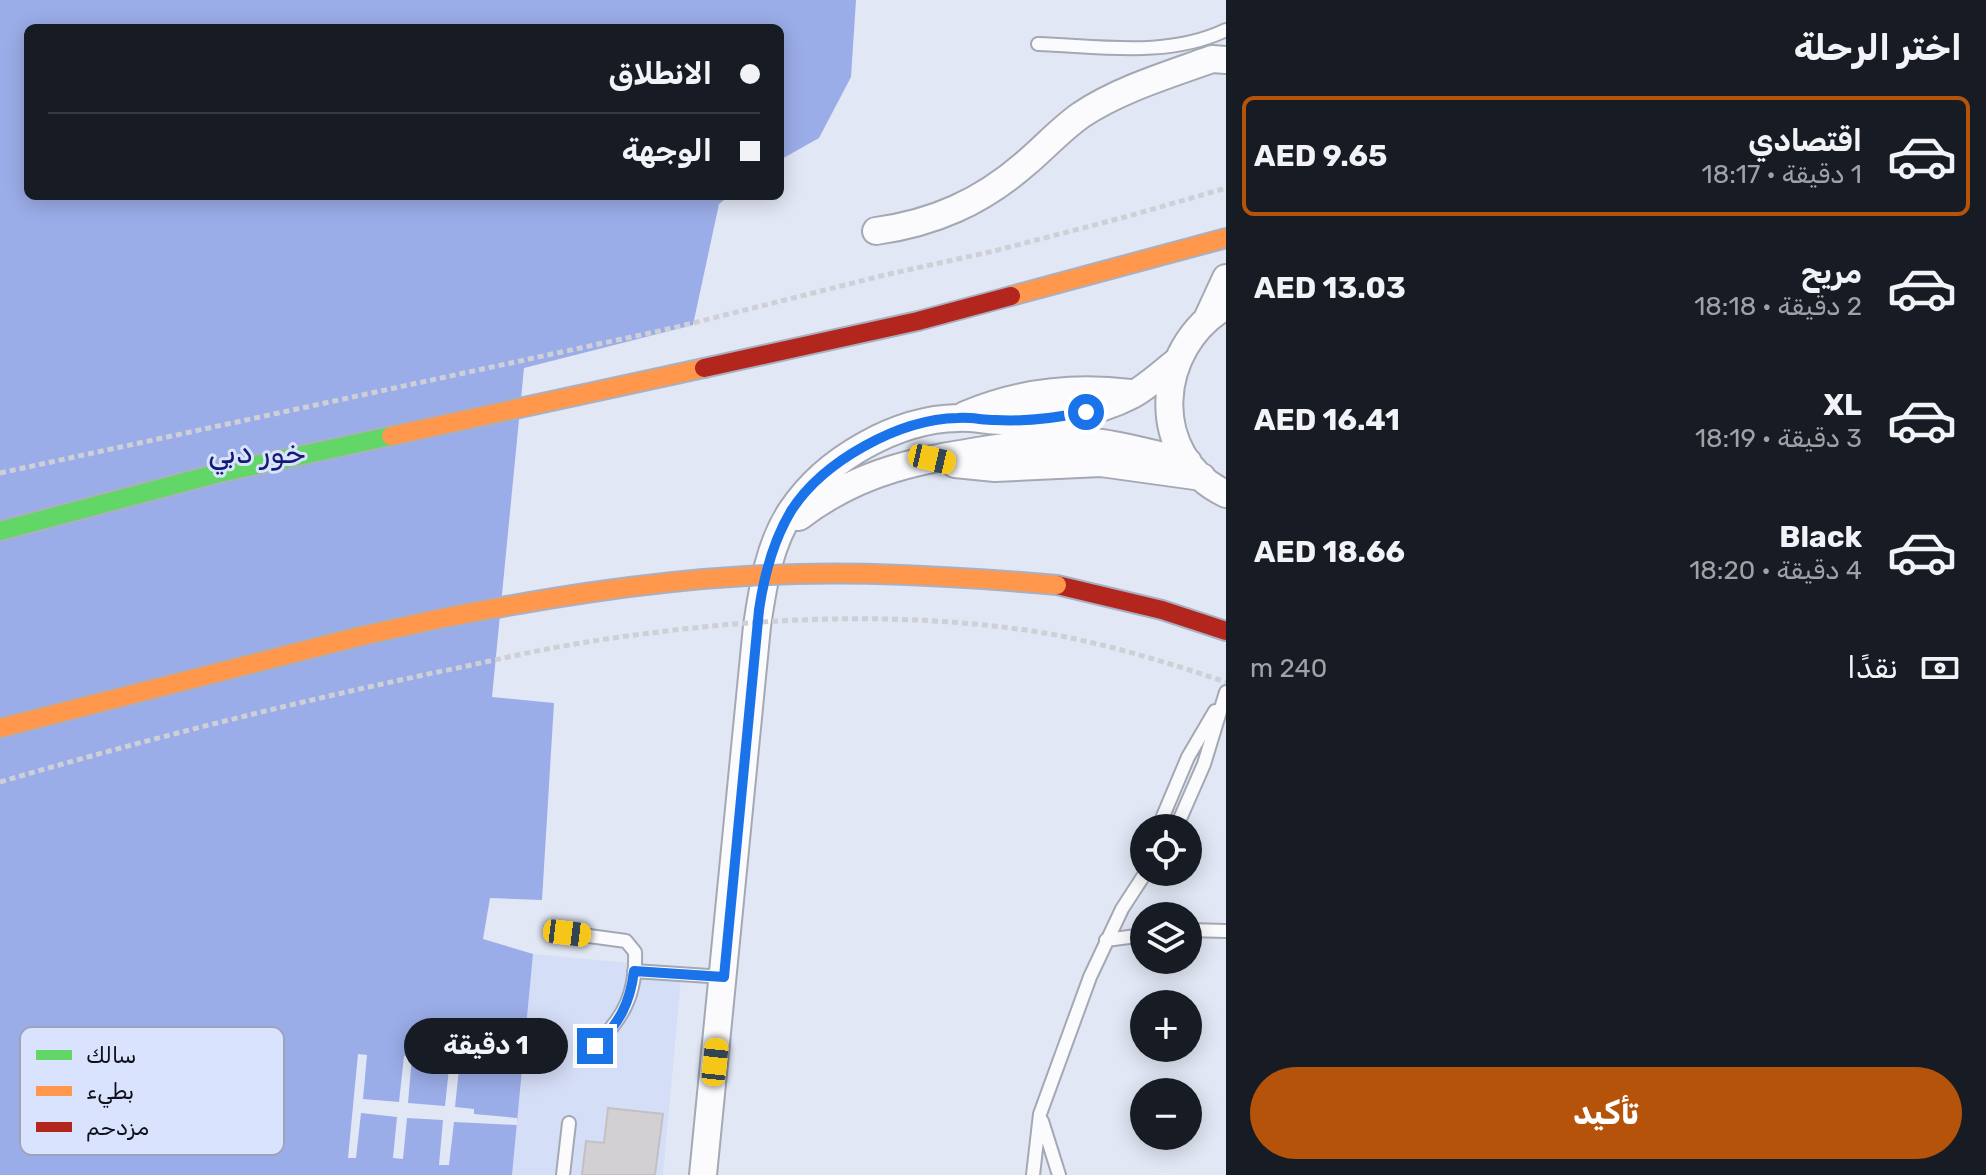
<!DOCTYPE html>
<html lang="ar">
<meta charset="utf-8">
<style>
body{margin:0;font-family:Rubik,Vazirmatn,sans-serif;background:#242831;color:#f1f3f6;direction:rtl;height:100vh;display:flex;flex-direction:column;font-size:30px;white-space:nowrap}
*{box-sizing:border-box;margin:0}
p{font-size:26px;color:#9ea1a6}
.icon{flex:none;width:44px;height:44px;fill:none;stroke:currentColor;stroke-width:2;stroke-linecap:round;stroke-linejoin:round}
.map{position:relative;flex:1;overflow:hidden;direction:ltr}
.details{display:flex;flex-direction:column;background:#171b24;width:760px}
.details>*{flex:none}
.guide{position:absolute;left:24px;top:24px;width:760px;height:176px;border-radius:12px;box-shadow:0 4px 20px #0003;direction:rtl;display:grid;align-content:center;height:176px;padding:0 24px;background:#171b24}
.controls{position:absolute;left:1130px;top:814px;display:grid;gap:16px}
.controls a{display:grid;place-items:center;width:72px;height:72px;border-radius:50%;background:#171b24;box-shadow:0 4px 20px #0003;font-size:40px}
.end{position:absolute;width:36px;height:36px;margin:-18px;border:10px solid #1a73e8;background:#fff;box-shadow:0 0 0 4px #fff}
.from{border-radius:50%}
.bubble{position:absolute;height:56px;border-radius:28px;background:#171b24;box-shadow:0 4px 20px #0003;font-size:26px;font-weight:700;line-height:56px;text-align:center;direction:rtl}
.car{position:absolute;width:24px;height:48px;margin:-24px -12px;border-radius:10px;box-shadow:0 0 6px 2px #0007;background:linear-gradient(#f5c518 24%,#345 0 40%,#f5c518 0 76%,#345 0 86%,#f5c518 0)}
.guide b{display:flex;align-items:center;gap:28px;height:76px;font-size:30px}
.guide b+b{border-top:2px solid #363941}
.guide i{width:20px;height:20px;background:#f1f3f6}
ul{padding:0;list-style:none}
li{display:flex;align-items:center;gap:24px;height:120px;margin:0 16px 12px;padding:0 8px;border:4px solid transparent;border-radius:12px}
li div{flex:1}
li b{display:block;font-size:30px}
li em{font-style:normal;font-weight:700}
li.on{border-color:#b45309}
li>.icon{width:72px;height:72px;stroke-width:1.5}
h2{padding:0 24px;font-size:36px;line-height:96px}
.pay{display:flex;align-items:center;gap:20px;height:88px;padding:0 24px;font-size:30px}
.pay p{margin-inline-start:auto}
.button{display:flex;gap:16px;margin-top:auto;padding:16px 24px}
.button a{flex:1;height:92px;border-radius:48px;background:#b45309;color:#fff;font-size:32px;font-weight:700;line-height:92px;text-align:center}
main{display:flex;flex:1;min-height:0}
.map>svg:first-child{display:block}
</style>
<main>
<section class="details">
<h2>اختر الرحلة</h2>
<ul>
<li class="on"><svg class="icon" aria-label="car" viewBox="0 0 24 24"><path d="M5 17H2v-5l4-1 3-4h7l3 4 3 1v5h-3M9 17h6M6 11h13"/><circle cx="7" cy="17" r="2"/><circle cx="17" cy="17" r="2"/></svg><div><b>اقتصادي</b><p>1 دقيقة · 18:17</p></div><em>AED 9.65</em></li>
<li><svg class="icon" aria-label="car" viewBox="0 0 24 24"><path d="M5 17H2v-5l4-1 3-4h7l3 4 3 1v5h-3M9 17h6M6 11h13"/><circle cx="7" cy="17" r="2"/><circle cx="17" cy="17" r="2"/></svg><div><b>مريح</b><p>2 دقيقة · 18:18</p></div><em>AED 13.03</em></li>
<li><svg class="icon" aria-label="car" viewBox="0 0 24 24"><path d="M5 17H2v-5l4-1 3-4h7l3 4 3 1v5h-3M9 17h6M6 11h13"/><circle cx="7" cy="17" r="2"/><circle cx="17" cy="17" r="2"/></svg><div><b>XL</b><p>3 دقيقة · 18:19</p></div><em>AED 16.41</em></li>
<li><svg class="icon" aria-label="car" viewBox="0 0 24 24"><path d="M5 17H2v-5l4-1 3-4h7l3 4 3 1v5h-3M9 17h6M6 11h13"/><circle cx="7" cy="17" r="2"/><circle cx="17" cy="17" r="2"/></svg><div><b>Black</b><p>4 دقيقة · 18:20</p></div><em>AED 18.66</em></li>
</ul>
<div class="pay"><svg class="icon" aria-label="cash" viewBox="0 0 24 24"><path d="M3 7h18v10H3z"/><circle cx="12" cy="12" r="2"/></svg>نقدًا<p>240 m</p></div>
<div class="button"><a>تأكيد</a></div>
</section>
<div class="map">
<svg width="1226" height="1175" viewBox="0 0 1226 1175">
<rect width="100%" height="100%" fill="#e2e7f5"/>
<!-- built -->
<path fill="#d5def7" d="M533,954l149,14 -19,207h-151z"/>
<!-- water -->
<path fill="#9bade8" d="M0,0h856l-5,77 -32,61 -39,22v-132h-752v168h701l-10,8 -26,121 -169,43 -32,329 62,6 -12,197 -52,-2 -7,41 50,15 -21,221h-512z"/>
<!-- pier -->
<path fill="#e2e7f5" d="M358,1054l9,1 -4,44 36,3 5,-46 8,1 -4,46 37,3 5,-47h10l-5,48 19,2v5l43,4v7l-63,-3 -5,43h-10l4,-45 -36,-2 -4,41 -10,-1 4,-41 -36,-4 -5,45h-8z"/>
<!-- building -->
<path fill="#d2d0d3" stroke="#c3c0c3" stroke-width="2" d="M608,1108l55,6 -8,61h-73l4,-34 18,2z"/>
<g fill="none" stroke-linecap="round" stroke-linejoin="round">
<!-- lane casing -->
<g stroke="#a4a8b2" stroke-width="16">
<path id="lane" d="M1038,44c62,2 130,14 188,-14
M1158,828l30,-71 27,-46
M1176,828l28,-64 22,-72
M1188,930l38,1
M567,933l59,8 9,11c2,51 -18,73 -53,106
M1106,940l38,-5
M634,971l90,6
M1042,1121l17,54
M563,1175l6,-52
M1033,1175l7,-61 50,-137 32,-68 24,-37"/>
</g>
<!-- street casing -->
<g stroke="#a4a8b2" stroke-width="30">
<path id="street" d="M876,231c58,-8 105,-29 149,-67 19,-16 36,-35 56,-49 39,-26 87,-40 131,-56l14,1
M1226,306c-71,41 -80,150 0,188
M1208,317l18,-39
M965,415c54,-23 108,-29 165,-22
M955,464l40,4 106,-5 101,14
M799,517c75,-58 151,-60 241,-76 54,-5 96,9 148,21
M703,1175l54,-549c6,-40 12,-82 35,-116 34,-51 105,-91 166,-92 14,-1 29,3 43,3 45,-1 91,-5 131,-26 15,-8 30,-22 44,-33"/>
</g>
<!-- fast casing -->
<g stroke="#aab0c0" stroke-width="22">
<path id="fast" d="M0,531l219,-58 172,-37"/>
</g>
<!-- slow casing -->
<g stroke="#aab0c0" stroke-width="22">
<path id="slow" d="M1011,296l215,-58
M391,436l313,-68
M0,728l361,-92 77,-17"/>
</g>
<!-- jam casing -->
<g stroke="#aab0c0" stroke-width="22">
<path id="jam" d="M704,368l214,-47 93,-25
M1057,585l105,25 64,21"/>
</g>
<!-- path -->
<path stroke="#ced0d5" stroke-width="5" stroke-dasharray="6 4" stroke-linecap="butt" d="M0,473l673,-145 212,-53 109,-24 135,-35 97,-28"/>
<!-- lane -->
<use href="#lane" stroke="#fbfbfe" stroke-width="12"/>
<!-- street -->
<use href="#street" stroke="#fbfbfe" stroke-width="26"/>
<!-- fast -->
<use href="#fast" stroke="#63d668" stroke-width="18"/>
<!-- slow -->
<use href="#slow" stroke="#ff974d" stroke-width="18"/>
<!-- jam -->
<use href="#jam" stroke="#b3261e" stroke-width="18"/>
<!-- slow-bridge casing -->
<g stroke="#aab0c0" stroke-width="22" stroke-linecap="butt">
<path id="slow-bridge" d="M438,619c102,-20 204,-37 308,-43 104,-6 207,0 311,9"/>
</g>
<!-- path-bridge -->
<path stroke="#ced0d5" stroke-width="5" stroke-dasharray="6 4" stroke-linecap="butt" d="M0,782c143,-42 287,-78 433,-109 51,-10 102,-23 154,-31 146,-23 298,-33 445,-11 66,10 131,30 194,51"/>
<!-- slow-bridge -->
<use href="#slow-bridge" stroke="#ff974d" stroke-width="18"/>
</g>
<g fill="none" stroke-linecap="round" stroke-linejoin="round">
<!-- route -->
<path stroke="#1a73e8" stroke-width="10" d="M595,1046c24,-22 35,-42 39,-75l90,6 35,-367c5,-34 14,-69 32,-99 32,-50 108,-92 167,-93 12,-1 25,2 37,2 31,2 61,-2 91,-8"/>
</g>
<g text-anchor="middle" stroke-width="6" stroke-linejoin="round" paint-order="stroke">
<!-- water labels -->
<g font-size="30" font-style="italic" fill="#141974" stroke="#dae3fd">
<text x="257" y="463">خور دبي</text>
</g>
</g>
<!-- legend -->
<rect x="20" y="1027" width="264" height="128" rx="12" fill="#dae3fd" stroke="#9da4b9" stroke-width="2"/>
<rect x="36" y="1050" width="36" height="10" fill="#63d668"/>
<rect x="36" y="1086" width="36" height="10" fill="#ff974d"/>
<rect x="36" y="1122" width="36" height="10" fill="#b3261e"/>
<g font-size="22" fill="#0e1119">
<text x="86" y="1063">سالك</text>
<text x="86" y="1099">بطيء</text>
<text x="86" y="1135">مزدحم</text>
</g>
</svg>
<div class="controls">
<a><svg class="icon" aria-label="locate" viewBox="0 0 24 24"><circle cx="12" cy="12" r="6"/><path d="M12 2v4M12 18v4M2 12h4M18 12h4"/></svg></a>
<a><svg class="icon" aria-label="layers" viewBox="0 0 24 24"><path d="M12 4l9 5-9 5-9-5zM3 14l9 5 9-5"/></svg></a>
<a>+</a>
<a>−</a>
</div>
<i class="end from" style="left:1086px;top:412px"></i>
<i class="end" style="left:595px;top:1046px"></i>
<div class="bubble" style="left:404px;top:1018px;width:164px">1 دقيقة</div>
<i class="car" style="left:932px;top:459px;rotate:103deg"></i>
<i class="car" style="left:567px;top:933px;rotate:97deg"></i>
<i class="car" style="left:715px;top:1062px;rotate:6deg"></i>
<div class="guide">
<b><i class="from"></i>الانطلاق</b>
<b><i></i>الوجهة</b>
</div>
</div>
</main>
